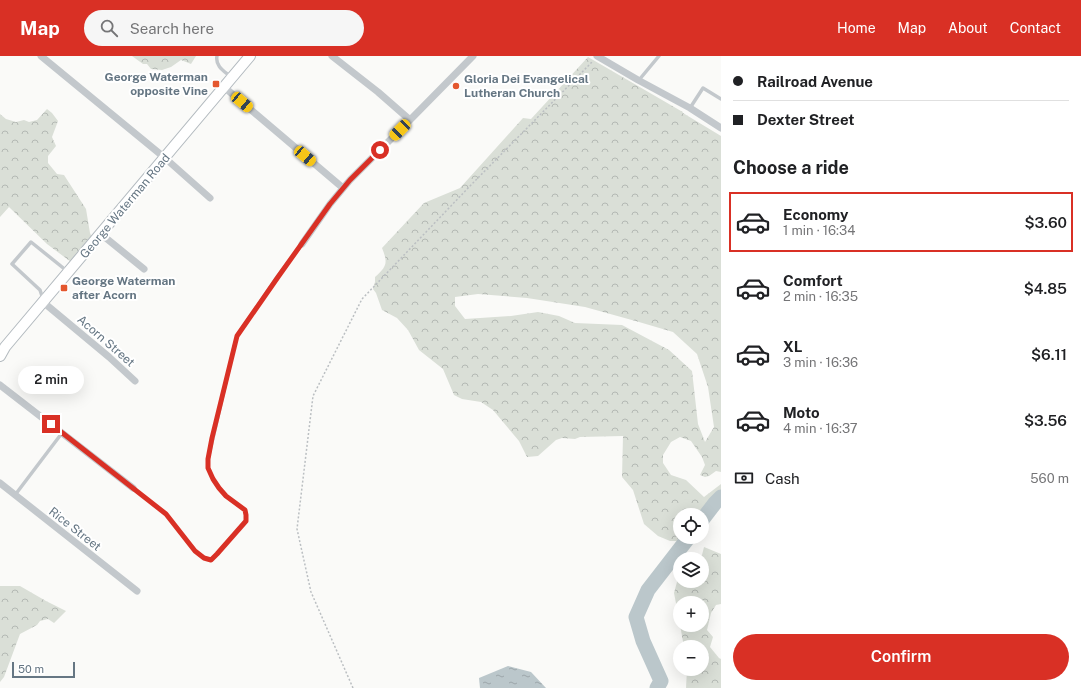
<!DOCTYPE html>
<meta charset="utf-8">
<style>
body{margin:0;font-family:"Public Sans",sans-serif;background:#f6f6f6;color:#202124;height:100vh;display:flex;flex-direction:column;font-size:15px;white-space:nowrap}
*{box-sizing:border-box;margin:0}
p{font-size:13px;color:#757577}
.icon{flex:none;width:22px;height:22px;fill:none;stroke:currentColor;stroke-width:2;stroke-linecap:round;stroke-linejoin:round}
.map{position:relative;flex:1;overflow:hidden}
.sheet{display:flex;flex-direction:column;background:#fff;width:360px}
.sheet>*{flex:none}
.top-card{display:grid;align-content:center;height:88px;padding:0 12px;background:#fff}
.controls{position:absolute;left:673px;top:452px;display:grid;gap:8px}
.controls a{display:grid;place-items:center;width:36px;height:36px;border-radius:50%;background:#fff;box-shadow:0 4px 16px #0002;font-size:20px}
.scale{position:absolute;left:12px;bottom:10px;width:63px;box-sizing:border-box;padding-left:4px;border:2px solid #657683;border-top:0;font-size:11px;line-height:14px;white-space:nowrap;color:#657683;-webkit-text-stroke:3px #fff;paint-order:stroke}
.end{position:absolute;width:18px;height:18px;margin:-9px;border:5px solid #d93025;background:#fff;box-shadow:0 0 0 2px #fff}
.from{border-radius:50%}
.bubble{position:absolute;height:28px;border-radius:14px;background:#fff;box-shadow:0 4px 16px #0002;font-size:13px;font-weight:600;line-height:28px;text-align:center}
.car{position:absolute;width:12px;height:24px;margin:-12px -6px;border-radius:5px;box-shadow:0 0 3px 1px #0007;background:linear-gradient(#f5c518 24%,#345 0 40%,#f5c518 0 76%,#345 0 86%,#f5c518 0)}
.top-card b{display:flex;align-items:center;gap:14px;height:38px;font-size:15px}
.top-card b+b{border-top:1px solid #e0e0e0}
.top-card i{width:10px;height:10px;background:#202124}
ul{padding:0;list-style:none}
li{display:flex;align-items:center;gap:12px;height:60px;margin:0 8px 6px;padding:0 4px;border:2px solid transparent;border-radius:0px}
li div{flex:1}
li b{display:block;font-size:15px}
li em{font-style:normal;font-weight:600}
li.active{border-color:#d93025}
li>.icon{width:36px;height:36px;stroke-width:1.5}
h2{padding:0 12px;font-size:18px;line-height:48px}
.pay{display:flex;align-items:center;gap:10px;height:44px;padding:0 12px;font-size:15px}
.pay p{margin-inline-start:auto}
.action{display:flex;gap:8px;margin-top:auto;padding:8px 12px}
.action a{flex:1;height:46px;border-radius:24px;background:#d93025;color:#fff;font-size:16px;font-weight:600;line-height:46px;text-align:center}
header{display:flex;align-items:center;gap:24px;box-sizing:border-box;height:56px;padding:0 20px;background:#d93025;color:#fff}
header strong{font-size:19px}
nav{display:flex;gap:22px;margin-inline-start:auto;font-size:14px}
.search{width:280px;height:36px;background:#f6f6f6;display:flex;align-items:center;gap:10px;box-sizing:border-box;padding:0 14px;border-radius:22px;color:#757577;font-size:15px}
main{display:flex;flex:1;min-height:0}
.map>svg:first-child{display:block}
</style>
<header>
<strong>Map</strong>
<div class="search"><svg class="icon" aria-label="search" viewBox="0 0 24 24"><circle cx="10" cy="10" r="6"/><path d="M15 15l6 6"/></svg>Search here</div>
<nav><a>Home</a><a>Map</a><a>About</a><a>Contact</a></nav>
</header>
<main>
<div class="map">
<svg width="721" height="632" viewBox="0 0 721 632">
<defs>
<pattern id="forest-crowns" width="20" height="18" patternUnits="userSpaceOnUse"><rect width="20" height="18" fill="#dadfd7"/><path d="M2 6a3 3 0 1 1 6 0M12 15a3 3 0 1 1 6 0" fill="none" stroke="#b4b9b4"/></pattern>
<pattern id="water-ripples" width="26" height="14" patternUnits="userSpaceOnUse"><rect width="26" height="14" fill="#bbc7cb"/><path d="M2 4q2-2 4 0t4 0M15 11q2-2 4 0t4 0" fill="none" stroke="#9ca6aa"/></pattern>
</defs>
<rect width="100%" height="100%" fill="#fafaf8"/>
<!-- forest -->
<path fill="url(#forest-crowns)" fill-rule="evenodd" d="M132,0h64l-5,8 -10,-4 -10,7 -9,3 -11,-1 -4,-5h-4z
M588,1l93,54h1l1,2 38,23v336l-5,-1 -7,5 -4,1 -5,-2 5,-10 -3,-8 -11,-16 -11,-4 -9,5 -8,13v8l8,12 15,5 18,17 17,-13v6l-17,16 -2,9h-22v22h19l2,4h-31l-12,-5 -14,-12 -11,-34 -11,-13 1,-41 -43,1 -5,2 -13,-1 -6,2 -18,16 -11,1 -8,-16 -26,-31 -12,-8 -19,-3 -8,-4 -11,-26 -24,-19 -11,-20 -11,-12 -15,-8 -6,-17 -3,-4 2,-7v-5c12,-11 13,-14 7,-29l42,-45 36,-15 63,-70 8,1zM478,238l49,4 58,9 54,15 34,10 24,22 11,33 6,40 -9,15 -7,-18 -6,-53 -23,-21 -47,-25 -47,-2 -16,-7 -21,-4 -27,4 -46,3 -10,-13v-9z
M47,53l5,4 6,8 -6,16 4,9 -8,10v7l9,11 7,1 22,34 4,24 4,9 -19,23 -28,-21 -38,-37 -9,10v-103l6,5 10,3 8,-2 5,2 8,-2z
M704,491l17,7v50l-5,1 -5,8 -4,17 6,7 -3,10 9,11 2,1v29h-35l1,-19h15v-22h-18l-4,-22h22v-22h-22v21l-6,-31 6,-22v10h22v-22h-6l6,-4z
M0,530h20l26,15 20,10 -12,12 -6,-4 -8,2 -3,4 -17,9 -16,43 -4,5z"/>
<!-- water -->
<path fill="url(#water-ripples)" d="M508,610l23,6 15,16h-66l-1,-10z"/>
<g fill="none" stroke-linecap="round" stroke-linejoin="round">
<!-- river -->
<path stroke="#bbc7cb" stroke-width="15" d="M702,464l13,-17 6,-6
M657,632l4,-7 -18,-40 -7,-24 12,-27 41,-53"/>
<!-- secondary casing -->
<g stroke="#b3babf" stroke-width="12">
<path id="secondary" d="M0,300l5,-9 245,-291"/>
</g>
<!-- path -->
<path stroke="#bbbfc2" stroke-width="1.5" stroke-dasharray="2 2" stroke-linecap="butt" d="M353,632l-42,-96 -14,-63 16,-133 49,-97 108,-113 122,-124"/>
<!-- service -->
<path stroke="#c3c8cc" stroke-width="3.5" d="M217,0c-2,10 7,15 14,21
M639,24l20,-24
M690,52l13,-20 18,11
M43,243l-3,-9 -28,-26 19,-22 36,29
M133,432l33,26 29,37 9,7 7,2 6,-6 29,-33v-6l-1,-5 -19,-14 -7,-8 -6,-9 -5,-11v-9l5,-21 21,-91 3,-11 40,-59 25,-33
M15,439l47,-62"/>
<!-- minor -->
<path stroke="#c3c8cc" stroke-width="7" d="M41,0l124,102 45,40
M332,0l46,36 32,28
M597,0l41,24 52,28 31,20
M224,31l119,101
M101,178l43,35
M302,188l28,-40 20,-24 60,-60 63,-64
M43,246l66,55 26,24
M0,329l133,103
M0,427l137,108"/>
<!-- secondary -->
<use href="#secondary" stroke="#fff" stroke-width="10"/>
</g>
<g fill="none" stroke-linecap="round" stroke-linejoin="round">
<!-- route -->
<path stroke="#d93025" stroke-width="5" d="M51,368l115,90 29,37 9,7 7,2 6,-6 29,-33v-6l-1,-5 -19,-14 -7,-8 -6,-9 -5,-11v-9l4,-21 25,-102 41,-59 52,-73 20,-24 30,-30"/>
</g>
<!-- markers -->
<g fill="#e4572e" stroke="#fff" stroke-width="1.5">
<rect x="212" y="24" width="8" height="8" rx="2"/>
<circle cx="456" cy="30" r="4"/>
<rect x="60" y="228" width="8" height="8" rx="2"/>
</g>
<g text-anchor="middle" stroke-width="4" stroke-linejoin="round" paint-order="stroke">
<!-- poi labels -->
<g font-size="12" font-weight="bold" fill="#657683" stroke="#fff" text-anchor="start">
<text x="208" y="25" text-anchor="end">George Waterman<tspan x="208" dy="14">opposite Vine</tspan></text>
<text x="464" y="27">Gloria Dei Evangelical<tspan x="464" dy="14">Lutheran Church</tspan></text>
<text x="72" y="229">George Waterman<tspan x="72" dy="14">after Acorn</tspan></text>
</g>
<!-- street labels -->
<g font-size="12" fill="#657683" stroke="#fff">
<text transform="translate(125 150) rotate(-50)" y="4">George Waterman Road</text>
<text transform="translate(106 285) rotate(41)" y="4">Acorn Street</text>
<text transform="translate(75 473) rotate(38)" y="4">Rice Street</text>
</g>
</g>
</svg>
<div class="controls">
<a><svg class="icon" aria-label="locate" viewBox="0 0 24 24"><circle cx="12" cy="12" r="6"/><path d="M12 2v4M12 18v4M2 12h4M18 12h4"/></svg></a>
<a><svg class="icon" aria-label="layers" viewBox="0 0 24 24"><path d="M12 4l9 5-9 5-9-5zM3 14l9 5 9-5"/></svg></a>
<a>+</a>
<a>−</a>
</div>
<div class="scale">50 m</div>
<i class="end from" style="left:380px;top:94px"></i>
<i class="end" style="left:51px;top:368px"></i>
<div class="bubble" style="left:18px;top:310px;width:66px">2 min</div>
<i class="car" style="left:242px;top:46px;rotate:130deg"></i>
<i class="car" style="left:400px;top:74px;rotate:225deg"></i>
<i class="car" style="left:305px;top:100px;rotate:130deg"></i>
</div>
<section class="sheet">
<div class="top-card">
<b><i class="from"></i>Railroad Avenue</b>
<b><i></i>Dexter Street</b>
</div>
<h2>Choose a ride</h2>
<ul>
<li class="active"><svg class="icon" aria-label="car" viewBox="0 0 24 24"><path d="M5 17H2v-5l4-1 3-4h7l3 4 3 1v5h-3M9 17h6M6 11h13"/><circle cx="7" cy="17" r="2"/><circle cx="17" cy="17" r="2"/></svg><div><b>Economy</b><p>1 min · 16:34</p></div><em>$3.60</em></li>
<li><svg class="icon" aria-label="car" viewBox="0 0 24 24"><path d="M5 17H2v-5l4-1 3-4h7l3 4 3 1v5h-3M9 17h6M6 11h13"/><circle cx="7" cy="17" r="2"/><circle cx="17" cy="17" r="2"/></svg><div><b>Comfort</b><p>2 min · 16:35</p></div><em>$4.85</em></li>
<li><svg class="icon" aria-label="car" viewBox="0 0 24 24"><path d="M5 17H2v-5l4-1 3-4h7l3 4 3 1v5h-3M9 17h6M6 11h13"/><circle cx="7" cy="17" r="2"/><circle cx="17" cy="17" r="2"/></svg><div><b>XL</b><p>3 min · 16:36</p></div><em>$6.11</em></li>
<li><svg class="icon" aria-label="car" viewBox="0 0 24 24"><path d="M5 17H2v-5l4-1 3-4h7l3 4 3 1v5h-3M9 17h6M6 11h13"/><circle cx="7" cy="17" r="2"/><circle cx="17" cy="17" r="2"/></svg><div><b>Moto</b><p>4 min · 16:37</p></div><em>$3.56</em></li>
</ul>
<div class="pay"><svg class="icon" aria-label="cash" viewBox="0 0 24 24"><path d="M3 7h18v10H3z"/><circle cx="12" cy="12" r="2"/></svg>Cash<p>560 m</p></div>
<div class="action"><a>Confirm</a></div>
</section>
</main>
